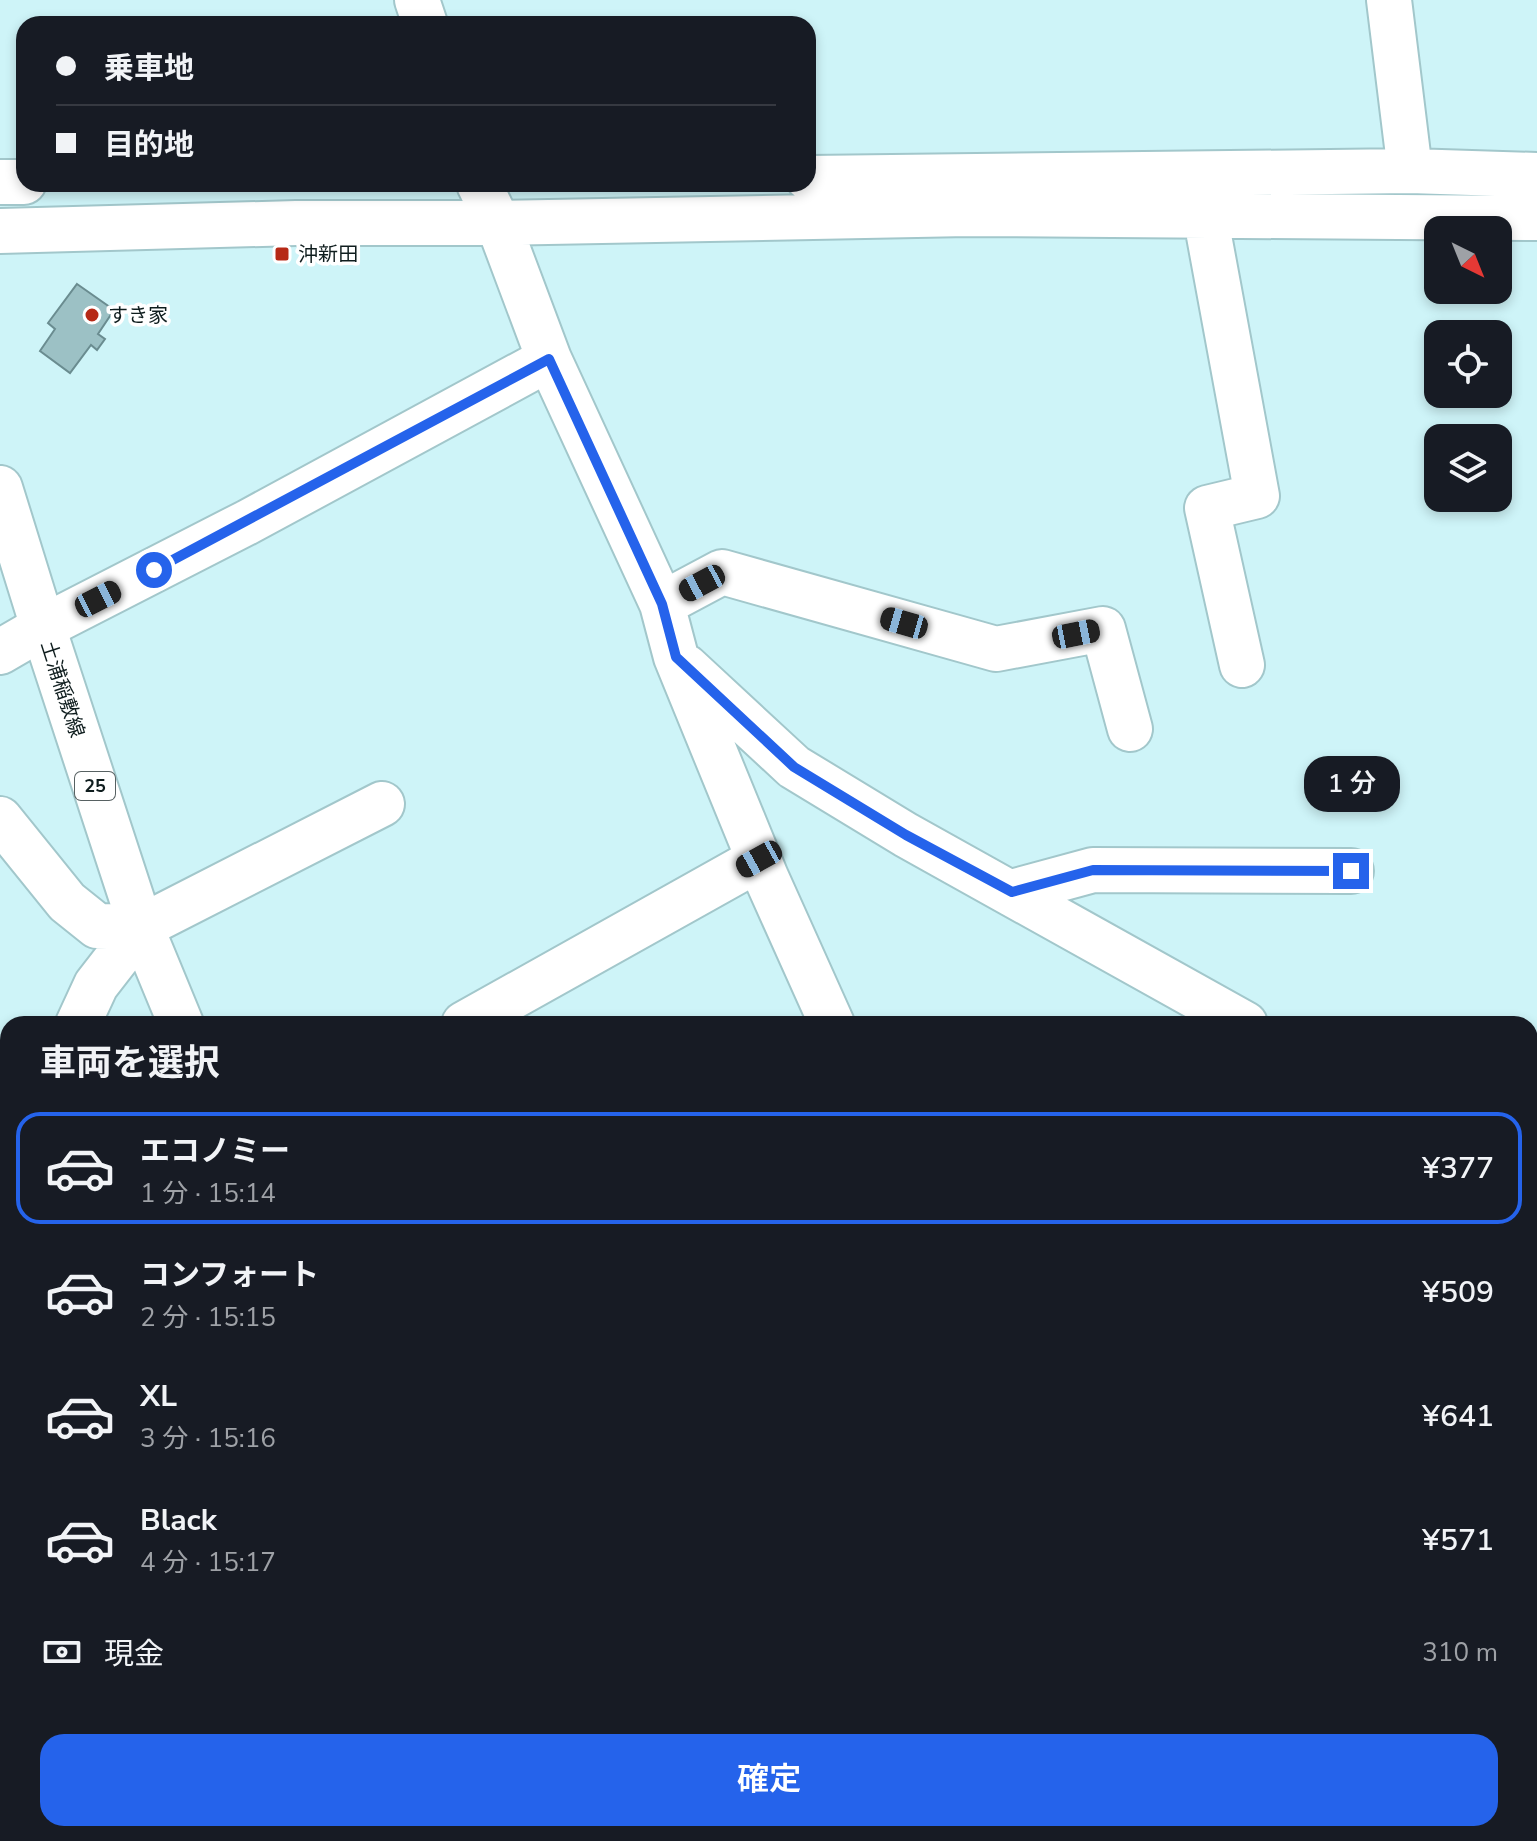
<!DOCTYPE html>
<html lang="ja">
<meta charset="utf-8">
<style>
body{margin:0;font-family:"Nunito Sans","Noto Sans JP",sans-serif;background:#20242c;color:#f1f3f6;height:100vh;display:flex;flex-direction:column;font-size:30px;white-space:nowrap}
*{box-sizing:border-box;margin:0}
p{font-size:26px;color:#9ea1a6}
.icon{flex:none;width:44px;height:44px;fill:none;stroke:currentColor;stroke-width:2;stroke-linecap:round;stroke-linejoin:round}
.map{position:relative;flex:1;overflow:hidden}
.panel{position:absolute;left:0px;top:1016px;width:1538px;height:826px;display:flex;flex-direction:column;background:#171b24;border-radius:24px 24px 0 0;box-shadow:0 4px 12px #0003}
.panel>*{flex:none}
.top-card{position:absolute;left:16px;top:16px;width:800px;height:176px;border-radius:24px;box-shadow:0 4px 12px #0003;display:grid;align-content:center;height:176px;padding:0 40px;background:#171b24}
.needle{width:52px;rotate:137deg}
.buttons{position:absolute;left:1424px;top:216px;display:grid;gap:16px}
.buttons a{display:grid;place-items:center;width:88px;height:88px;border-radius:16px;background:#171b24;box-shadow:0 4px 12px #0003;font-size:40px}
.end{position:absolute;width:36px;height:36px;margin:-18px;border:10px solid #2563eb;background:#fff;box-shadow:0 0 0 4px #fff}
.from{border-radius:50%}
.bubble{position:absolute;height:56px;border-radius:24px;background:#171b24;box-shadow:0 4px 12px #0003;font-size:26px;font-weight:600;line-height:56px;text-align:center}
.car{position:absolute;width:24px;height:48px;margin:-24px -12px;border-radius:10px;box-shadow:0 0 6px 2px #0007;background:linear-gradient(#222 24%,#8ab4d8 0 40%,#222 0 76%,#8ab4d8 0 86%,#222 0)}
.top-card b{display:flex;align-items:center;gap:28px;height:76px;font-size:30px}
.top-card b+b{border-top:2px solid #363941}
.top-card i{width:20px;height:20px;background:#f1f3f6}
ul{padding:0;list-style:none}
li{display:flex;align-items:center;gap:24px;height:112px;margin:0 16px 12px;padding:0 24px;border:4px solid transparent;border-radius:24px}
li div{flex:1}
li b{display:block;font-size:30px}
li em{font-style:normal;font-weight:600}
li.on{border-color:#2563eb}
li>.icon{width:72px;height:72px;stroke-width:1.5}
h2{padding:0 40px;font-size:36px;line-height:96px}
.pay{display:flex;align-items:center;gap:20px;height:88px;padding:0 40px;font-size:30px}
.pay p{margin-inline-start:auto}
.action{display:flex;gap:16px;margin-top:auto;padding:16px 40px}
.action a{flex:1;height:92px;border-radius:24px;background:#2563eb;color:#fff;font-size:32px;font-weight:600;line-height:92px;text-align:center}
.map>svg:first-child{display:block}
</style>
<div class="map">
<svg width="1537" height="1841" viewBox="0 0 1537 1841">
<rect width="100%" height="100%" fill="#cef4f8"/>
<!-- building -->
<path fill="#9cc1c5" stroke="#6a8c90" stroke-width="2" d="M77,284l37,26 -16,24 7,5 -8,11 -6,-5 -21,28 -30,-22 15,-22 -7,-6z"/>
<g fill="none" stroke-linecap="round" stroke-linejoin="round">
<!-- minor casing -->
<g stroke="#a2c7cb" stroke-width="48">
<path id="minor" d="M417,0l8,24
M1389,0l21,171
M808,178l602,-7 127,4
M0,182h24
M479,184l19,39 51,136 113,245 14,53 90,220 66,147
M1205,214l52,282 -50,12 35,157
M0,231l296,-8h202l470,-9 569,4
M662,604l60,-32 274,77 107,-20 27,100
M0,652l43,-25 205,-105 301,-163
M686,667l108,100 112,68 339,189
M0,819l67,83 30,24 44,1
M1012,892l81,-22 258,1
M78,1024l18,-39 45,-58 241,-123
M464,1024l295,-165
M0,1179l8,-12
M1530,1187l7,4
M1530,1331l7,-3
M1530,1495l2,6h-2
M1359,1834l6,7
M808,1841l5,-7
M1050,1841l6,-7"/>
</g>
<!-- major casing -->
<g stroke="#a2c7cb" stroke-width="48">
<path id="major" d="M0,488l43,139 98,300 40,97
M635,1834l5,7"/>
</g>
<!-- path -->
<path stroke="#6d878a" stroke-width="5" stroke-dasharray="6 6" stroke-linecap="butt" d="M28,1841l3,-7"/>
<!-- minor -->
<use href="#minor" stroke="#fff" stroke-width="44"/>
<!-- major -->
<use href="#major" stroke="#fff" stroke-width="44"/>
</g>
<g fill="none" stroke-linecap="round" stroke-linejoin="round">
<!-- route -->
<path stroke="#2563eb" stroke-width="10" d="M154,570l395,-211 113,245 14,53 118,110 112,68 106,57 81,-22 258,1"/>
</g>
<!-- markers -->
<g fill="#b62916" stroke="#fff" stroke-width="3">
<rect x="274" y="246" width="16" height="16" rx="4"/>
<circle cx="92" cy="315" r="8"/>
</g>
<g text-anchor="middle" stroke-width="7" stroke-linejoin="round" paint-order="stroke">
<!-- shield labels -->
<rect fill="#fff" stroke="#576162" stroke-width="2" x="75" y="772" width="40" height="28" rx="6"/>
<g font-size="18" font-weight="bold" fill="#0f1d1e">
<text x="95" y="792">25</text>
</g>
<!-- poi labels -->
<g font-size="20" fill="#0f1d1e" stroke="#fff" text-anchor="start">
<text x="298" y="261">沖新田</text>
<text x="108" y="322">すき家</text>
</g>
<!-- street labels -->
<g font-size="20" fill="#0f1d1e" stroke="#fff">
<text transform="translate(63 689) rotate(72)" y="7">土浦稲敷線</text>
</g>
</g>
</svg>
<div class="buttons">
<a><svg class="needle" viewBox="-14 -14 28 28"><path d="M0-13l5 13h-10z" fill="#e53935"/><path d="M0 13l5-13h-10z" fill="#9ea1a6"/></svg></a>
<a><svg class="icon" aria-label="locate" viewBox="0 0 24 24"><circle cx="12" cy="12" r="6"/><path d="M12 2v4M12 18v4M2 12h4M18 12h4"/></svg></a>
<a><svg class="icon" aria-label="layers" viewBox="0 0 24 24"><path d="M12 4l9 5-9 5-9-5zM3 14l9 5 9-5"/></svg></a>
</div>
<i class="end from" style="left:154px;top:570px"></i>
<i class="end" style="left:1351px;top:871px"></i>
<div class="bubble" style="left:1304px;top:756px;width:96px">1 分</div>
<i class="car" style="left:702px;top:583px;rotate:242deg"></i>
<i class="car" style="left:98px;top:599px;rotate:63deg"></i>
<i class="car" style="left:904px;top:623px;rotate:286deg"></i>
<i class="car" style="left:1076px;top:634px;rotate:79deg"></i>
<i class="car" style="left:759px;top:859px;rotate:241deg"></i>
<div class="top-card">
<b><i class="from"></i>乗車地</b>
<b><i></i>目的地</b>
</div>
<section class="panel">
<h2>車両を選択</h2>
<ul>
<li class="on"><svg class="icon" aria-label="car" viewBox="0 0 24 24"><path d="M5 17H2v-5l4-1 3-4h7l3 4 3 1v5h-3M9 17h6M6 11h13"/><circle cx="7" cy="17" r="2"/><circle cx="17" cy="17" r="2"/></svg><div><b>エコノミー</b><p>1 分 · 15:14</p></div><em>¥377</em></li>
<li><svg class="icon" aria-label="car" viewBox="0 0 24 24"><path d="M5 17H2v-5l4-1 3-4h7l3 4 3 1v5h-3M9 17h6M6 11h13"/><circle cx="7" cy="17" r="2"/><circle cx="17" cy="17" r="2"/></svg><div><b>コンフォート</b><p>2 分 · 15:15</p></div><em>¥509</em></li>
<li><svg class="icon" aria-label="car" viewBox="0 0 24 24"><path d="M5 17H2v-5l4-1 3-4h7l3 4 3 1v5h-3M9 17h6M6 11h13"/><circle cx="7" cy="17" r="2"/><circle cx="17" cy="17" r="2"/></svg><div><b>XL</b><p>3 分 · 15:16</p></div><em>¥641</em></li>
<li><svg class="icon" aria-label="car" viewBox="0 0 24 24"><path d="M5 17H2v-5l4-1 3-4h7l3 4 3 1v5h-3M9 17h6M6 11h13"/><circle cx="7" cy="17" r="2"/><circle cx="17" cy="17" r="2"/></svg><div><b>Black</b><p>4 分 · 15:17</p></div><em>¥571</em></li>
</ul>
<div class="pay"><svg class="icon" aria-label="cash" viewBox="0 0 24 24"><path d="M3 7h18v10H3z"/><circle cx="12" cy="12" r="2"/></svg>現金<p>310 m</p></div>
<div class="action"><a>確定</a></div>
</section>
</div>
